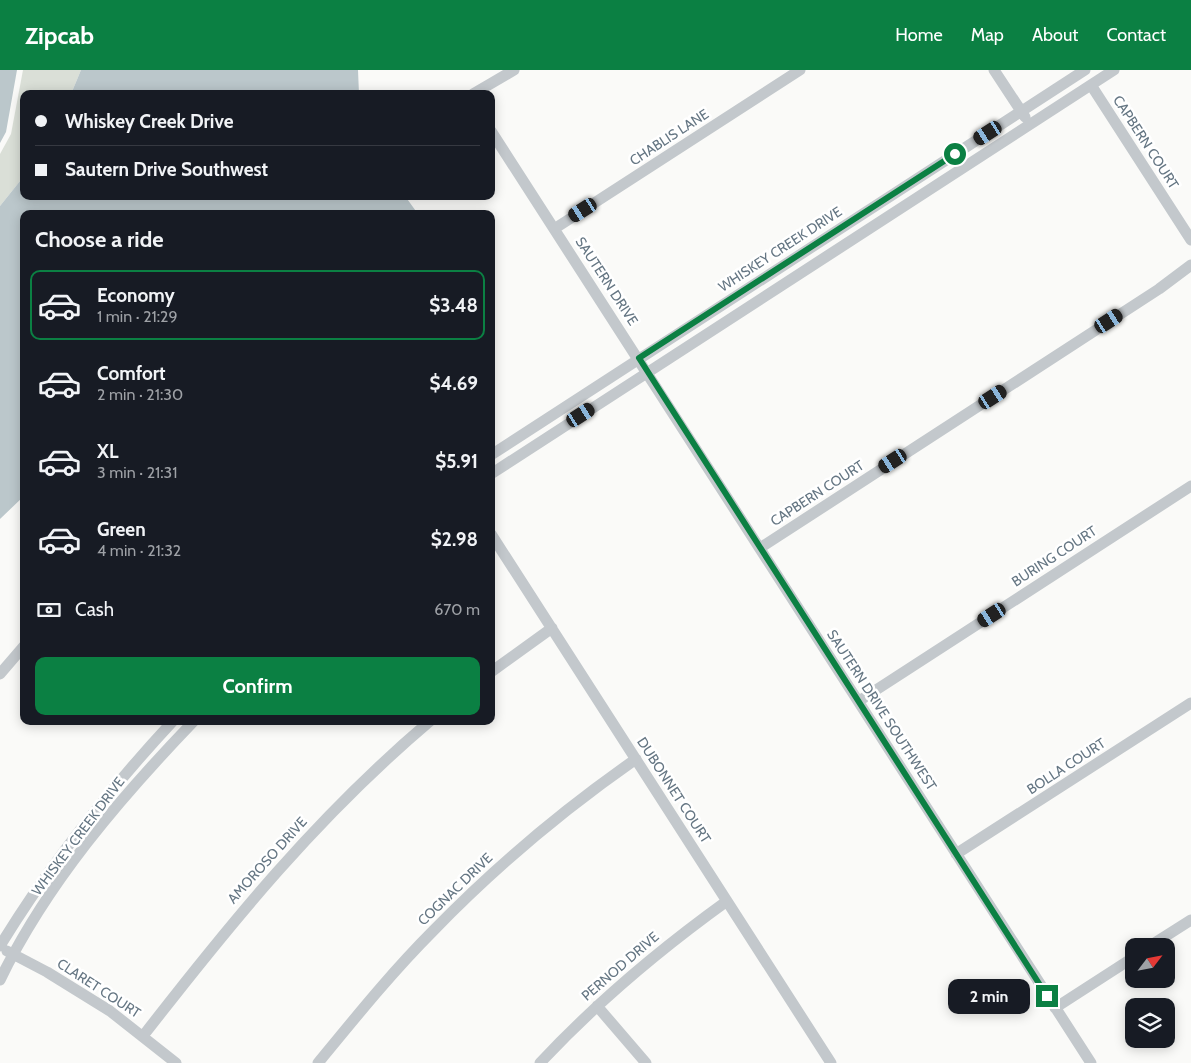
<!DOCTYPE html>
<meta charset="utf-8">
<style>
body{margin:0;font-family:Cabin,sans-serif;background:#242831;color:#f1f3f6;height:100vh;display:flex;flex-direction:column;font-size:19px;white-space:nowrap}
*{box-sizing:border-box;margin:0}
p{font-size:16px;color:#9ea1a6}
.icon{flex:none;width:28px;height:28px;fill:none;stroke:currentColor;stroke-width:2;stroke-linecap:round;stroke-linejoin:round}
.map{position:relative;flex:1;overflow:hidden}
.sheet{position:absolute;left:20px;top:140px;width:475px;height:515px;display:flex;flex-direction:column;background:#171b24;border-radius:10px;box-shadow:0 2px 12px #0003}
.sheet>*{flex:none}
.hud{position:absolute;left:20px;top:20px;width:475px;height:110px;border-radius:10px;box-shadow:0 2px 12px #0003;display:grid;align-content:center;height:110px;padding:0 15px;background:#171b24}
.needle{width:32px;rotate:58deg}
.fabs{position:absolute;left:1125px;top:868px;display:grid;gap:10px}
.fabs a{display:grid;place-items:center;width:50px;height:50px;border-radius:10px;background:#171b24;box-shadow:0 2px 12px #0003;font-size:25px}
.end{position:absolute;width:22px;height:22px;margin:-11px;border:6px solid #0b8043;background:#fff;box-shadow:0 0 0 2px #fff}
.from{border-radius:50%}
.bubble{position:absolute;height:35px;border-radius:10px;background:#171b24;box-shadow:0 2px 12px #0003;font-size:16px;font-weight:700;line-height:35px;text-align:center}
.car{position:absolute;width:15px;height:30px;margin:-15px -8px;border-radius:6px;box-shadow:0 0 4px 1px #0007;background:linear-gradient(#222 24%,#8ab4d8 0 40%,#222 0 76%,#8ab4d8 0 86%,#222 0)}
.hud b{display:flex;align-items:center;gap:18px;height:48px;font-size:19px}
.hud b+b{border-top:1px solid #363941}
.hud i{width:12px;height:12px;background:#f1f3f6}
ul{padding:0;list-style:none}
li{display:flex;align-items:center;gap:15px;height:70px;margin:0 10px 8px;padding:0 5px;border:2px solid transparent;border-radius:10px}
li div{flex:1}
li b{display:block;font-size:19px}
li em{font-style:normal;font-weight:700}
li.selected{border-color:#0b8043}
li>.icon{width:45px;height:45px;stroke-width:1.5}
h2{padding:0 15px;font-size:22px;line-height:60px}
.pay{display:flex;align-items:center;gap:12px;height:55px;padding:0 15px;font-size:19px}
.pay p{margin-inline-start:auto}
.button{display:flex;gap:10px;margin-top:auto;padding:10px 15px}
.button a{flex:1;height:58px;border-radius:10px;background:#0b8043;color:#fff;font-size:20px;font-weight:700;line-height:58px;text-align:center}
header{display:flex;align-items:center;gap:30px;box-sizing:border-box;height:70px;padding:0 25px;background:#0b8043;color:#fff}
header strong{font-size:24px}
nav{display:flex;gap:28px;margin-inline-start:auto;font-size:18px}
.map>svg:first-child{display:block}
</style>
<header>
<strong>Zipcab</strong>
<nav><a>Home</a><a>Map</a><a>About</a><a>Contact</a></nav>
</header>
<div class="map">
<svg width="1191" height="993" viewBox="0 0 1191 993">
<rect width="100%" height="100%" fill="#fafaf8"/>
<!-- green -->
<path fill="#dadfd7" d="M23,0h58l-10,24h-47v82l-24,30v-52l11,-20z"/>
<!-- water -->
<path fill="#bbc7cb" d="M0,0h17l-11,62 -6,11z
M81,0h277l1,24h-288z
M24,106v20h381l13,18h-394v282l-24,23v-313z"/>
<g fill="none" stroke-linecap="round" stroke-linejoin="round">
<!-- minor -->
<path stroke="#c3c8cc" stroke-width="11" d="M994,0l31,47
M1091,15l100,155
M473,24l41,-24
M491,61l600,932
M554,159l246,-159
M491,385l594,-385
M491,404l623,-404
M491,464l340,529
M760,478l399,-259 32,-24
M491,602l61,-44
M0,604l24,-28
M859,631l332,-215
M956,784l235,-151
M0,876c50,-82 108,-155 173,-225
M1150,876l41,-26
M7,881l40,21 63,39 66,52
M0,910c47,-97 120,-182 194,-259
M597,936l49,57
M1055,938l79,-51
M143,966c90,-116 175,-220 287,-315
M318,993c37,-45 74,-91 115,-132 62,-64 130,-121 203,-172
M540,993c57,-61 119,-113 187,-162"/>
</g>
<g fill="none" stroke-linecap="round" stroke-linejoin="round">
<!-- route -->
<path stroke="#0b8043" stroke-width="6" d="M955,84l-316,204 408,638"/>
</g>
<g text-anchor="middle" stroke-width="5" stroke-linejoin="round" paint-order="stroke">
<!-- street labels -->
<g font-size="14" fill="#657683" stroke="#fff">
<text transform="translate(669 67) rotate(-33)" y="5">CHABLIS LANE</text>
<text transform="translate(1146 72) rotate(57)" y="5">CAPBERN COURT</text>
<text transform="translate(780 179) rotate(-33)" y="5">WHISKEY CREEK DRIVE</text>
<text transform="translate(607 211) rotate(57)" y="5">SAUTERN DRIVE</text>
<text transform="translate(817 423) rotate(-33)" y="5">CAPBERN COURT</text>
<text transform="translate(1054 486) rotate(-33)" y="5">BURING COURT</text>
<text transform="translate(882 640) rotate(57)" y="5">SAUTERN DRIVE SOUTHWEST</text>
<text transform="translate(1066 696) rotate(-33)" y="5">BOLLA COURT</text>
<text transform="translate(674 720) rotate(57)" y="5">DUBONNET COURT</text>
<text transform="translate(78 766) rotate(-53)" y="5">WHISKEY CREEK DRIVE</text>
<text transform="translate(267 790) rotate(-48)" y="5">AMOROSO DRIVE</text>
<text transform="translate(455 819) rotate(-44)" y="5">COGNAC DRIVE</text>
<text transform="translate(620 896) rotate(-41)" y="5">PERNOD DRIVE</text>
<text transform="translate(99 918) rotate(33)" y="5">CLARET COURT</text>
</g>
</g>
</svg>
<div class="fabs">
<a><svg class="needle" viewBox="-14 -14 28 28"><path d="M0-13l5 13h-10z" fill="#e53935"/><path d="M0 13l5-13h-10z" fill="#9ea1a6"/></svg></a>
<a><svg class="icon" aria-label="layers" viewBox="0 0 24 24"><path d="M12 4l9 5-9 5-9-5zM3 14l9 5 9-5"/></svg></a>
</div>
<i class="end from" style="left:955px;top:84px"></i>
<i class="end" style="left:1047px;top:926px"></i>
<div class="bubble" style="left:948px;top:909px;width:82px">2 min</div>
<i class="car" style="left:988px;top:63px;rotate:237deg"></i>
<i class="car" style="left:583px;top:140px;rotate:238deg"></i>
<i class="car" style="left:1109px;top:251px;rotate:57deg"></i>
<i class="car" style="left:993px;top:327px;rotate:57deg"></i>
<i class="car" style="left:581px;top:345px;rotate:57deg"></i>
<i class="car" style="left:893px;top:391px;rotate:237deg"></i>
<i class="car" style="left:992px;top:545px;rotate:237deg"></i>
<div class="hud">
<b><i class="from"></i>Whiskey Creek Drive</b>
<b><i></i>Sautern Drive Southwest</b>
</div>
<section class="sheet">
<h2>Choose a ride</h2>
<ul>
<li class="selected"><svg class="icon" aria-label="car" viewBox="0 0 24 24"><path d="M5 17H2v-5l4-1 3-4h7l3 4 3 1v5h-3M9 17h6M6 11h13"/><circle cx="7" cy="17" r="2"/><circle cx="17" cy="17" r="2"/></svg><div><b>Economy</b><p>1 min · 21:29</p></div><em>$3.48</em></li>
<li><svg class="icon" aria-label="car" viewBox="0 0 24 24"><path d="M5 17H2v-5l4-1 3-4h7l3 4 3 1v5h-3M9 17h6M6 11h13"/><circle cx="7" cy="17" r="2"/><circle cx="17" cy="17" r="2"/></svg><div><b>Comfort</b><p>2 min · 21:30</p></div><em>$4.69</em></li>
<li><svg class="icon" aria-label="car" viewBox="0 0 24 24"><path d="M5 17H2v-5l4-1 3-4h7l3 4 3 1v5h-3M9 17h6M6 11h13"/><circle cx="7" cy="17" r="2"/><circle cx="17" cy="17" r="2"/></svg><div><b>XL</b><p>3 min · 21:31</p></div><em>$5.91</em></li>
<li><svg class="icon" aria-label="car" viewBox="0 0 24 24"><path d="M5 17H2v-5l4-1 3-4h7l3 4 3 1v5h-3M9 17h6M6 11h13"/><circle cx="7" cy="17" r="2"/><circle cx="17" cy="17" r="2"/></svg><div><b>Green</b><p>4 min · 21:32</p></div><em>$2.98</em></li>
</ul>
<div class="pay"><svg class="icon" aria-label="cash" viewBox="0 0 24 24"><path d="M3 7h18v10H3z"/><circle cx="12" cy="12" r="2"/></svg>Cash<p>670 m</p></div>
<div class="button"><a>Confirm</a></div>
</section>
</div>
